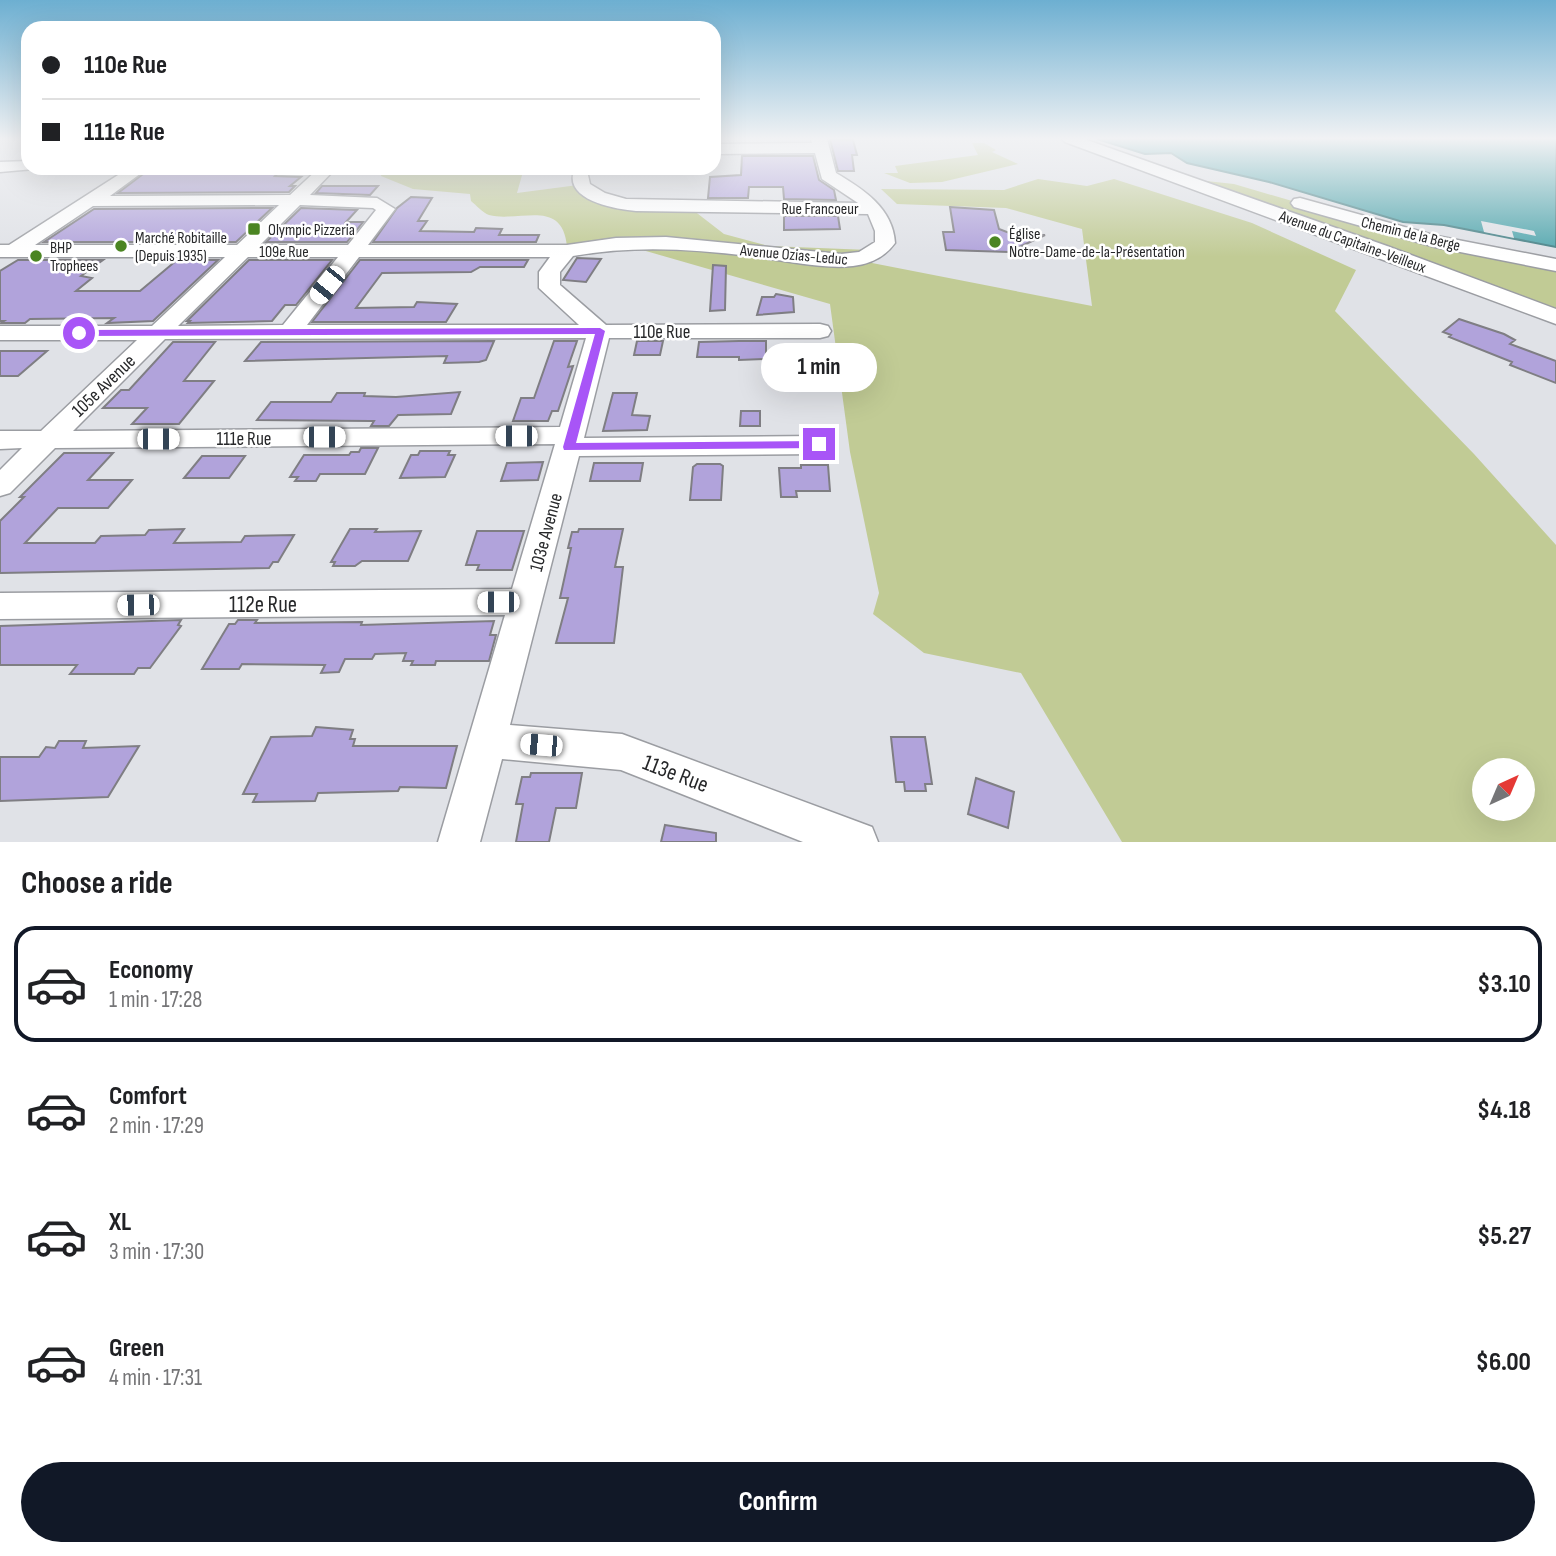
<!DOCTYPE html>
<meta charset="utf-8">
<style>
body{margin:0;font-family:"Sofia Sans Condensed",sans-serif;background:#f6f6f6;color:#202124;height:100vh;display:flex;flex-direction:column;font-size:26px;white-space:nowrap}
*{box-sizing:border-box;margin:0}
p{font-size:23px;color:#757577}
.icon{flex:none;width:38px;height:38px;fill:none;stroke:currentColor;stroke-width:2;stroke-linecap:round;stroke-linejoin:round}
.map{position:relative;height:842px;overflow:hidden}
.drawer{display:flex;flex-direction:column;background:#fff;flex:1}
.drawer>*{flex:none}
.banner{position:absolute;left:21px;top:21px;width:700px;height:154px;border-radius:21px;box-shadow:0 7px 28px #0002;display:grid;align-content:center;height:154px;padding:0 21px;background:#fff}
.needle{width:46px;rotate:44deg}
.controls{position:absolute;left:1472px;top:758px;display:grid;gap:14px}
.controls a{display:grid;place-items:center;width:63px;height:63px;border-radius:50%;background:#fff;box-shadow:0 7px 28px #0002;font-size:35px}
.end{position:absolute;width:32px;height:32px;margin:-16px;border:9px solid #a855f7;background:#fff;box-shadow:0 0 0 4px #fff}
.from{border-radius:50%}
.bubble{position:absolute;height:49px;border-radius:24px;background:#fff;box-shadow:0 7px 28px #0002;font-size:23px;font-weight:700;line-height:49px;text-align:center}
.car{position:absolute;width:21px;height:42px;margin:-21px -10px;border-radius:9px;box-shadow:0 0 5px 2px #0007;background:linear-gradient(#fff 24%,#345 0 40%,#fff 0 76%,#345 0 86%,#fff 0)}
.banner b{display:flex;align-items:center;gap:24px;height:66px;font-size:26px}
.banner b+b{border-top:2px solid #e0e0e0}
.banner i{width:18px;height:18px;background:#202124}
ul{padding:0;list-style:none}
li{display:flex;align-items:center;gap:21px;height:116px;margin:0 14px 10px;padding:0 7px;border:4px solid transparent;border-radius:21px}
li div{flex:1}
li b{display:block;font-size:26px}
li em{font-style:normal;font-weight:700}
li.active{border-color:#111827}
li>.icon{width:63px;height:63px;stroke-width:1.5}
h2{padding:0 21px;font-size:32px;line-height:84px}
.button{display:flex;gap:14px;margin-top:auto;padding:14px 21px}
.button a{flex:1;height:80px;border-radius:42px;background:#111827;color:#fff;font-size:28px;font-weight:700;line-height:80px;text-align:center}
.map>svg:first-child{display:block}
</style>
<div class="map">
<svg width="1556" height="842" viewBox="0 0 1556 842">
<rect width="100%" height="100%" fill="#e0e2e7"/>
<!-- green -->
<path fill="#c1cb95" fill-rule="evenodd" d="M972,143h12l12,7 -4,2 26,12 -76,18 -32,1 -26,-10h14l-3,-7 83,-11z
M383,168h141l-7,25 61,-8 16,12 99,13 31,24 45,12 100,4 -19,6 -114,-10 -169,1c-4,-50 -48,-24 -78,-32 -6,-2 -13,-10 -18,-14l-1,-7 -57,-5 -32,-13z
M1038,179l49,7 27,-7 138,44 104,47 -21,41 139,143 82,91v297h-434l-101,-169 -97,-20 -51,-39 6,-21 -29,-141 -20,-148 -198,-57 240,16 220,43 -10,-77 -76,-21 -109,-4 -16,-15 123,1zM1484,770h38v38h-38z
M1197,180l37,4 140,41 182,40v52z"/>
<!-- water -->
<path fill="#54a7ae" stroke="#468186" stroke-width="2" d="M1097,139h459v108l-112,-22 -41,-3 -134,-40 -82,-19 -16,-10 -26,1z"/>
<!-- pier -->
<path fill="#e0e2e7" d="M1481,221l53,10 2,5 -24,-5 2,7 -30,-6z"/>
<!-- building -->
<path fill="#b1a3db" stroke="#7f7e83" stroke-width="2" d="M830,139l23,1 4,15h-5l2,16h-16z
M742,156h71l6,24 15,10 2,10 -52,-1 -1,-12h-34l-1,11h-40l2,-21 31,-2z
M151,168h132l-8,8 26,1 -11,9h5l-6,6 -171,1z
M322,186h56l-8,9 -54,-2z
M411,197l21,1 -14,23h9l-7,10 54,1 2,-4 26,1 -3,6h40l-3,7h-163l24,-34z
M950,207l44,3 5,19 13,5 33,1 -36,17 -63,-2 -3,-18h11z
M272,208l-36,34h-192l50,-33z
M301,208l56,2 -11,12h17l-16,20h-81z
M784,216h54l2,13 -56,1z
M577,258l24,1 -15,23 -23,-2z
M18,260h85l-22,16 11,2 -16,13h64l37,-31h41l-65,61 -46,2 7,-5 -84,1 -5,4h-24l3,-2h-4v-50z
M249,260h83l-36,45h-11l-13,16 -84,2 2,-2h-3z
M360,260h168l-4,7h-44l-9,5 -89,1 -26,35 58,-1 3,-5 40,2 -11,18h-134z
M713,265l13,1 -1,44 -15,1z
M776,294l17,3 1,15 -37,3 5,-18h12z
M1459,319l45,15 11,6 -5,4 46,17v22l-46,-18 2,-3 -63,-25 2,-2 -8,-3z
M494,341l-8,19 -7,2 -35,1 3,-7 -202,5 16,-19z
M554,341h23l-9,26 5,-1 -15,45h-6l-4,10h-35l8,-23h13z
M637,341h26l-3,14h-26z
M739,341h27v18l-27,1v-3h-42l2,-15z
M173,342h42l-31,39h30l-35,43h-47l15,-16h-44l18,-18h8z
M0,351h47l-29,25h-18z
M460,392l-9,22 -53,1 -9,11h-18l3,-5h-4l-113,-1 14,-18h60l6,-9h28l-1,3 32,1z
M613,393h24l-5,22 18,1 -3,14 -44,1z
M741,411h19v15h-20z
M361,448h17l-13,26h-45l-4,7h-21l3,-4h-8l14,-22h45l2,-3h8z
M420,451h30l-2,4h7l-10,22 -45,1 11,-23h7z
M64,453h49l-25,27h44l-24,28h-50l-33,35h70l6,-7 44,-1 4,-5 35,-1 -10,14 67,-1 4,-6 49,-1 -16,27h-5l-4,6 -269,5v-52l24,-24h-4z
M202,456h43l-16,22h-45z
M543,462l-5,18 -37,1 6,-18z
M594,463h49l-3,18h-50z
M697,464h23l3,2 -2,34h-31l3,-33z
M801,465h27l2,26h-34l1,6h-16l-2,-29h22z
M350,529h27l-2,3 46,-1 -13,30h-46l-7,5h-22l2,-4h-4z
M579,529h44l-8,38h8l-9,76h-58l12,-45h-8l11,-50h-3l4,-16h6z
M477,531h47l-12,39h-35l2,-5h-13z
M181,620l-3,5 3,1 -31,42h-12l-4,6h-64l7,-9h-77v-39z
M238,620h19l-2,3 107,-1 -1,3 133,-4 -4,14h6l-7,26h-53l-1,4h-24l2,-4h-10l3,-8 -31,1 -3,5h-27l-6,13 -18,1 4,-8 -83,-1 -3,5h-37l27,-45h6z
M316,727l37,3 -3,9h5l-2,7h104l-11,42 -46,-1 -2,4 -80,2 -3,8 -62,1 4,-8h-14l28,-57 41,-1z
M891,737h34l7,47h-7l1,7h-21l-1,-9h-8z
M59,741h27l-3,7 56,-2 -31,51 -108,4v-44h39l7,-10 9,1z
M531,773h51l-6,35h-20l-7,34h-33l7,-38h-7l6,-27h8z
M976,778l38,14 -6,36 -40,-14z
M665,825l51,8v9h-55z"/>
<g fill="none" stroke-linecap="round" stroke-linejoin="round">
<!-- minor casing -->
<g stroke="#9b9da2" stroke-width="3">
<path id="minor" d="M811,139h16l9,34c27,16 57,35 59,70 -10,14 -25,21 -42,23 -31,3 -65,-5 -96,-9 -62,-8 -123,-12 -184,-1l-13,16v13l46,40 214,-1 8,2 3,5 -3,5 -8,2h-211l-25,100 235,-2 10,3 4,6 -4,6 -10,3 -240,2 -69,269 112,9 250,93 6,15h-75l-182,-72 -119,-11 -22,83h-42l67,-227 -505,4v-26l512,-4 43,-145 -500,4 -45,45 -10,3v-26l22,-22 -22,1v-18h41l96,-91h-137v-14h152l73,-69h-225v-12h9l120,-77h19l-38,28 180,-1 29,-27h17l-26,27 67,3 18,11 -27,36h199l49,-7 50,-1 175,17 18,-2 16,-10v-11l-7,-17 -232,-3c-22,-2 -75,-11 -61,-43h16l-3,7 2,9 15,9 21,6 232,4 -36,-24 -7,-26 -101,1v-10l98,-1zM279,205l-42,40h-202l58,-39zM300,205l73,3 3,2 -28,35h-88zM248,257h90l-55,68 -105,1zM359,257h191l-11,15v16l40,37h-272zM586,338l-26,89 -487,4 92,-92z
M1062,139h22l303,107 169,63v15l-491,-182z
M28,161v7l6,1 -34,3v-10z
M1300,198l137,38 119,23v12l-121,-24 -141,-40 -3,-4 3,-4z"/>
</g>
<!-- minor -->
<use href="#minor" fill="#fff" fill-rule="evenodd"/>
</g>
<!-- sky -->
<linearGradient id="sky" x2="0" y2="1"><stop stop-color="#6dafd1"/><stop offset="0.54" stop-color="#f1f2f4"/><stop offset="1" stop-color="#f1f2f4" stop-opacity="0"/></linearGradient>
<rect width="1556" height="257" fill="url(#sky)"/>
<!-- route -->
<path fill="#a855f7" d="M600,328l5,3 -29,112 243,-2 6,3 -6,4 -255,2 -1,-3 32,-113 -516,2 -5,-3 5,-3z"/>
<!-- markers -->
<g fill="#4b8522" stroke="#fff" stroke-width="2.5">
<rect x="247" y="222" width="14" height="14" rx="3.5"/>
<circle cx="995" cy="242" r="7"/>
<circle cx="121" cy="246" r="7"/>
<circle cx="36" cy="256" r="7"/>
</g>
<g text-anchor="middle" stroke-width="5" stroke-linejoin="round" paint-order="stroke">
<!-- far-street labels -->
<g font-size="16" fill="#27282a" stroke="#fff">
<text x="820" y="214">Rue Francoeur</text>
<text transform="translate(1411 233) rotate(14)" y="6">Chemin de la Berge</text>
<text transform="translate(1353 241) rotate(20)" y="6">Avenue du Capitaine-Veilleux</text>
<text x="284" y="257">109e Rue</text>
<text transform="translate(794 254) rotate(5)" y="6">Avenue Ozias-Leduc</text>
</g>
<!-- far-poi labels -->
<g font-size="16" fill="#27282a" stroke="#fff" text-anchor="start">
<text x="268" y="235">Olympic Pizzeria</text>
<text x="1009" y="239">Église<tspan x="1009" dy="18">Notre-Dame-de-la-Présentation</tspan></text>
<text x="135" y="243">Marché Robitaille<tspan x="135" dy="18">(Depuis 1935)</tspan></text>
<text x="50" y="253">BHP<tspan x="50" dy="18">Trophees</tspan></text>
</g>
<!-- street labels -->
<g font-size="19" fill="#27282a" stroke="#fff">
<text x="662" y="338">110e Rue</text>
<text transform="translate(103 385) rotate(-44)" y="7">105e Avenue</text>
<text x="244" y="445">111e Rue</text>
<text transform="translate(545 532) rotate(-75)" y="7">103e Avenue</text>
</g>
<!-- near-street labels -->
<g font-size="23" fill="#27282a" stroke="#fff">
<text x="263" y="612">112e Rue</text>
<text transform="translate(676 773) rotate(21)" y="8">113e Rue</text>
</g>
</g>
</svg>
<div class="controls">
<a><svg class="needle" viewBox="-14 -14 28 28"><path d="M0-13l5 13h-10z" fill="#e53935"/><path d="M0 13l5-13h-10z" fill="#757577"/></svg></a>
</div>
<i class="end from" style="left:79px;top:333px"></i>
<i class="end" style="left:819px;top:444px"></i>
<div class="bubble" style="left:761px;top:343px;width:116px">1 min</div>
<i class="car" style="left:327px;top:285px;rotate:219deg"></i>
<i class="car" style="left:516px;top:436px;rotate:270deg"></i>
<i class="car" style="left:324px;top:437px;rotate:90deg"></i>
<i class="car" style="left:158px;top:439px;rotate:90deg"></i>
<i class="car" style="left:498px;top:602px;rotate:270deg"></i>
<i class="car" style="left:138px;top:605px;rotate:269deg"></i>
<i class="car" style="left:541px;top:745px;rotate:275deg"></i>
<div class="banner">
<b><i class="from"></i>110e Rue</b>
<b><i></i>111e Rue</b>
</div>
</div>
<section class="drawer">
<h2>Choose a ride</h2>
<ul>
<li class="active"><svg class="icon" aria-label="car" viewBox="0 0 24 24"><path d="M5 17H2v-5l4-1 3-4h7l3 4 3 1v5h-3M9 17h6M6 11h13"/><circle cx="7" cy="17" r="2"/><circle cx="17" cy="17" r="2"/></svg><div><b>Economy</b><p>1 min · 17:28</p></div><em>$3.10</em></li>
<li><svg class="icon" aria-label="car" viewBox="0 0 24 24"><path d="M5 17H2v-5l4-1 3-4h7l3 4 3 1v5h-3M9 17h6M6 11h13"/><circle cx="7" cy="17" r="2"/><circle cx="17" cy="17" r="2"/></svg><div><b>Comfort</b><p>2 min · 17:29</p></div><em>$4.18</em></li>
<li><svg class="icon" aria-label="car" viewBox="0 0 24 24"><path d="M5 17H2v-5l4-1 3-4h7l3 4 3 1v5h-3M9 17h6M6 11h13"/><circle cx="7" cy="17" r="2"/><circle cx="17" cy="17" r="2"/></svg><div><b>XL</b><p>3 min · 17:30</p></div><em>$5.27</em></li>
<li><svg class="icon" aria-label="car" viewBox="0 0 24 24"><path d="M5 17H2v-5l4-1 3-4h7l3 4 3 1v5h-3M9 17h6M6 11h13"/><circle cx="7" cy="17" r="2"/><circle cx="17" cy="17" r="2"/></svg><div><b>Green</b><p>4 min · 17:31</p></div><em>$6.00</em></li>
</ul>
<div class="button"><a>Confirm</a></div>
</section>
